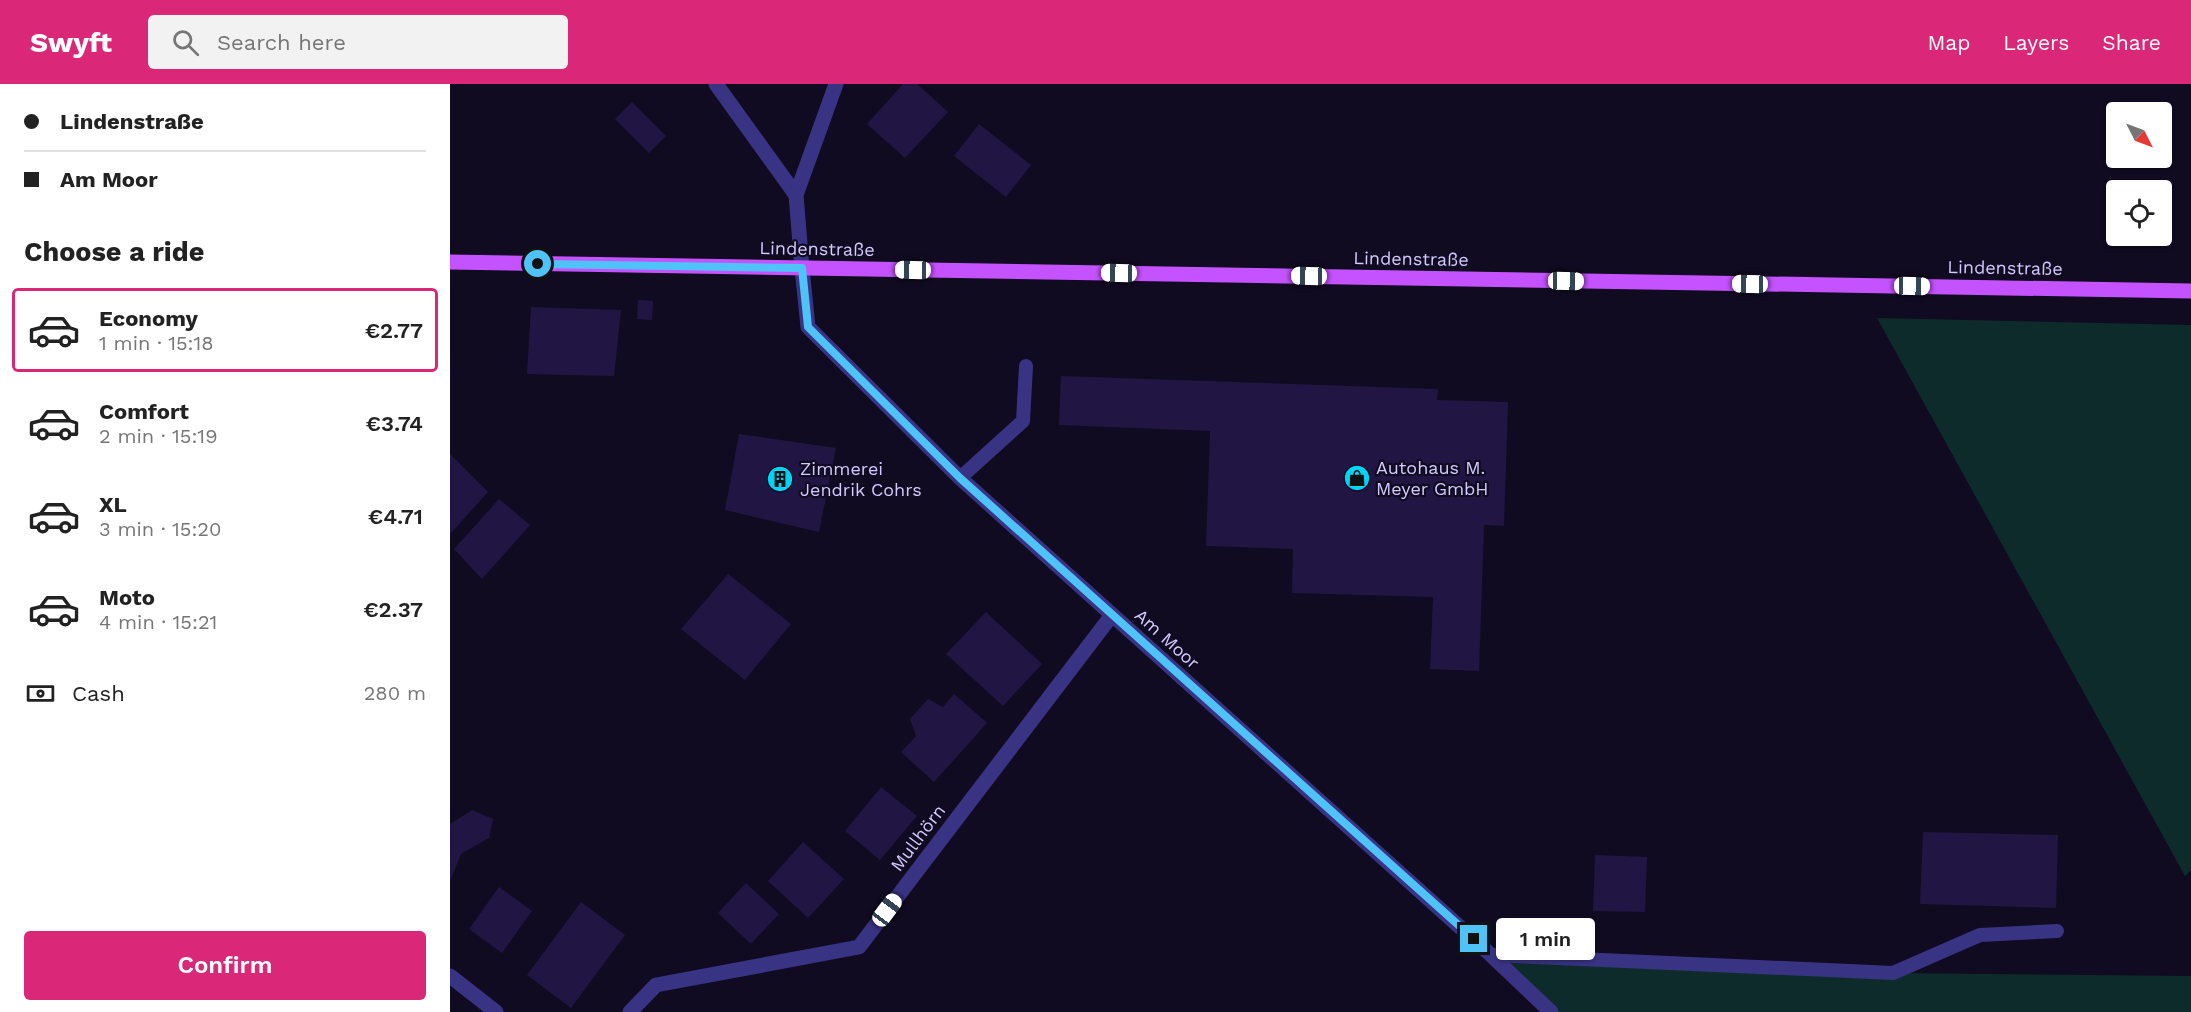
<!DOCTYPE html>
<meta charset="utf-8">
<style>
body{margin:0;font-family:"Work Sans",sans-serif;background:#f2f2f2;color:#222;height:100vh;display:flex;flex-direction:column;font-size:22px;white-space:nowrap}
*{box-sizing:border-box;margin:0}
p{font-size:20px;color:#767676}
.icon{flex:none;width:33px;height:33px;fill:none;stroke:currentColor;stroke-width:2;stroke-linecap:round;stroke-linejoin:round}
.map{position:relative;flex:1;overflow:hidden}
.sheet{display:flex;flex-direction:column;background:#fff;width:450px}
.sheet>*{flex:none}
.hud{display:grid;align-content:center;height:132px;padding:0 24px;background:#fff}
.needle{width:39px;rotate:132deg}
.buttons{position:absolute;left:1656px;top:18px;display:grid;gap:12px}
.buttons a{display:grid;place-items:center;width:66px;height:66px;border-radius:6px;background:#fff;box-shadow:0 2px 4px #0004;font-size:30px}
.end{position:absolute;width:27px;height:27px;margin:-14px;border:8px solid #4fc3f7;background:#111;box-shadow:0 0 0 3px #111}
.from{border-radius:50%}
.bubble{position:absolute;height:42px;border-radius:6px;background:#fff;box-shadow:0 2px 4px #0004;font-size:20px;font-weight:600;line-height:42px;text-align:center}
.car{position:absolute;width:18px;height:36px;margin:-18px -9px;border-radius:8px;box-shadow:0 0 4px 2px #0007;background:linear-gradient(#fff 24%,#345 0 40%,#fff 0 76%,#345 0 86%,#fff 0)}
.hud b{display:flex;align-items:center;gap:21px;height:57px;font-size:22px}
.hud b+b{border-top:2px solid #e0e0e0}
.hud i{width:15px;height:15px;background:#222}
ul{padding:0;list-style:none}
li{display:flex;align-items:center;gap:18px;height:84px;margin:0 12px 9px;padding:0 12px;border:3px solid transparent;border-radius:6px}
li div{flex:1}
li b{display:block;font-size:22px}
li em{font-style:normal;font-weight:600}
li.on{border-color:#db2777}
li>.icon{width:54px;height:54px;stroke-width:1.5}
h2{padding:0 24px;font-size:27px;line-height:72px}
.pay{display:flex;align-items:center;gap:15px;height:66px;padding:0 24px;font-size:22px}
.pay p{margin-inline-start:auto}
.primary-button{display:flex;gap:12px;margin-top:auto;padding:12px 24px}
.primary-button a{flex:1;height:69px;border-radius:6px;background:#db2777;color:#fff;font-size:24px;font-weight:600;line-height:69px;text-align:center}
header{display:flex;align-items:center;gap:36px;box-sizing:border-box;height:84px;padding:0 30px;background:#db2777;color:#fff}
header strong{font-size:28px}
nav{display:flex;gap:33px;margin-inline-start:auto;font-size:21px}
.search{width:420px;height:54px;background:#f2f2f2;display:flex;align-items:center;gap:15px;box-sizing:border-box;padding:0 21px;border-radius:6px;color:#767676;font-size:22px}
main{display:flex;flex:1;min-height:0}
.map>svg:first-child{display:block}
</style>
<header>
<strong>Swyft</strong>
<div class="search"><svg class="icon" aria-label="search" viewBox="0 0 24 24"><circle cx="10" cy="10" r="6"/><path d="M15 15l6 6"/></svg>Search here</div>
<nav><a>Map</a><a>Layers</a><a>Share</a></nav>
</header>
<main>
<section class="sheet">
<div class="hud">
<b><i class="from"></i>Lindenstraße</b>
<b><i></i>Am Moor</b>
</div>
<h2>Choose a ride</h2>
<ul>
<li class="on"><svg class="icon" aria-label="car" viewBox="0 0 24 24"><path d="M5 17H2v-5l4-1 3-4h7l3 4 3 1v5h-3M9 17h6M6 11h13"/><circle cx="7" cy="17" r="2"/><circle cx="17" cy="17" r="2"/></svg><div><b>Economy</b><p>1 min · 15:18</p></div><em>€2.77</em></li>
<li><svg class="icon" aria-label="car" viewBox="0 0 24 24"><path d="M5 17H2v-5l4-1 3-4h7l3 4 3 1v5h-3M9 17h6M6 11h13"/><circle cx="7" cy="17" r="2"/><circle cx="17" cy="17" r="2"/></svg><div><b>Comfort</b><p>2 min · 15:19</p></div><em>€3.74</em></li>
<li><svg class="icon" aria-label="car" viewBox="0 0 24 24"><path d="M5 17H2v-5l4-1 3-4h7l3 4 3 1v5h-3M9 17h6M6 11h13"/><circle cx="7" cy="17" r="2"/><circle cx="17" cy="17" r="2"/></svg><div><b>XL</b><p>3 min · 15:20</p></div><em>€4.71</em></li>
<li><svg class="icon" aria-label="car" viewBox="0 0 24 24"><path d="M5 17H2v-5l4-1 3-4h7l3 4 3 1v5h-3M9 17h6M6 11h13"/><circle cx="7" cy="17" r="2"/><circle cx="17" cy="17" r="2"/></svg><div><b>Moto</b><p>4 min · 15:21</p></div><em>€2.37</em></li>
</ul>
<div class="pay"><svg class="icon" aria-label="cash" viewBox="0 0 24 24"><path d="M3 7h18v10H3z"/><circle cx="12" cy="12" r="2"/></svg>Cash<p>280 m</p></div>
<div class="primary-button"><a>Confirm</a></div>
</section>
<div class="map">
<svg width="1741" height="928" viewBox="0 0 1741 928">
<rect width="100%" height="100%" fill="#100b21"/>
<!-- green -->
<path fill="#0e2b2b" d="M1427,234l314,7v545l-6,6z
M1041,871l402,18 298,3v36h-640z"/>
<!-- building -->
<path fill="#211643" d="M453,0h14l31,28 -43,46 -38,-34z
M182,18l34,34 -17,17 -34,-34z
M529,40l52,41 -25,32 -52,-41z
M188,216l15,1 -1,19 -15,-1z
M81,223l90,3 -7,66 -87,-2z
M611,292l377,13 -1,11 71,2 -4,124 -20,-1 -5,146 -49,-2 3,-72 -141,-4 1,-44 -87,-3 4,-115 -151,-6z
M289,350l97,14 -17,84 -94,-22z
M0,370l38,38 -38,42z
M49,415l31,26 -48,54 -28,-30z
M278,490l63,50 -46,56 -64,-51z
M536,528l56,52 -39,42 -57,-52z
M504,610l33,29 -53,59 -33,-30 15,-16 -6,-17 18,-20 15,8z
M431,703l36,29 -37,44 -35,-29z
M22,726l21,9 -4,19 -28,16 -11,27v-57z
M1473,748l135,3 -2,73 -136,-4z
M353,758l41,37 -36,39 -40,-37z
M1145,771l52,2 -2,55 -52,-1z
M296,799l33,31 -28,30 -33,-31z
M49,803l33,24 -30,42 -33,-24z
M131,818l44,33 -54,73 -44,-33z"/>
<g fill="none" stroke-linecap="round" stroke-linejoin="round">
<!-- service -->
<path stroke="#393383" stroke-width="14" d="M510,394l63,-57 3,-55
M1041,871l402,18 87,-38 77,-4"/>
<!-- minor -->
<path stroke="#393383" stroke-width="15" d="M266,0l80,111
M352,184l6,59 152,151 531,477 60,57
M0,892l46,36
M180,928l26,-27 203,-38 253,-332"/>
<!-- tertiary -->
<path stroke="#393383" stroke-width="15" d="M352,184l-6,-73 40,-111"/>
<!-- primary -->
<path stroke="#c552ff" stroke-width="15" d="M0,178l1741,29"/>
</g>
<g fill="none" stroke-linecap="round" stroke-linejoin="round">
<!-- route -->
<path stroke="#4fc3f7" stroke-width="8" d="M88,180l264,4 6,59 152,151 514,461"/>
</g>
<!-- icons -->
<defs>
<g id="shop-disc" transform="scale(1.35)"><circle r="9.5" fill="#00d4f6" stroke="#100b21"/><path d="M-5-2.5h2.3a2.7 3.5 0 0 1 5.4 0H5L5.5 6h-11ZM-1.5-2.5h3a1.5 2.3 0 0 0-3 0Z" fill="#111"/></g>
<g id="building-disc" transform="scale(1.35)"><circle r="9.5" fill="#00d4f6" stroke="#100b21"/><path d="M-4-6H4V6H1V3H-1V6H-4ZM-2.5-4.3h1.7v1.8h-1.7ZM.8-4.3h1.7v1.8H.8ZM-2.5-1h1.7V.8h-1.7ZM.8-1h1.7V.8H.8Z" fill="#111"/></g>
</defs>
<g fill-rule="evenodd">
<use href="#shop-disc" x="907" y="394"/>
<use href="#building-disc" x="330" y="395"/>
</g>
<g text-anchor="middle" stroke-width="4.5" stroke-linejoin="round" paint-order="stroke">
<!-- street labels -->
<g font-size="18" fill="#d3cbff" stroke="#100b21">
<text transform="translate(367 165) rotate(1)" y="6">Lindenstraße</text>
<text transform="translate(961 175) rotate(1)" y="6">Lindenstraße</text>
<text transform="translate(1555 184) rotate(1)" y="6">Lindenstraße</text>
<text transform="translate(717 555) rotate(42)" y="6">Am Moor</text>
<text transform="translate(468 754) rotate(-53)" y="6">Mullhörn</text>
</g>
<!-- poi labels -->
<g font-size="18" fill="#d3cbff" stroke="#100b21" text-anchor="start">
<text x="926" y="390">Autohaus M.<tspan x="926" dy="21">Meyer GmbH</tspan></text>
<text x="350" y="391">Zimmerei<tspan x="350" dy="21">Jendrik Cohrs</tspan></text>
</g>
</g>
</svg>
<div class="buttons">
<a><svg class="needle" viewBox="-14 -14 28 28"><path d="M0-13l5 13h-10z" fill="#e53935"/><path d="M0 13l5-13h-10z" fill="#767676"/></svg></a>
<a><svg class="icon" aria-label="locate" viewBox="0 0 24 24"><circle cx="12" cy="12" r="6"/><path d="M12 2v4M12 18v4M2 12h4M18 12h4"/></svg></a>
</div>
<i class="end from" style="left:88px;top:180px"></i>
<i class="end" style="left:1024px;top:855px"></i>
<div class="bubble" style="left:1046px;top:834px;width:99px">1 min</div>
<i class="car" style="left:463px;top:186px;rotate:271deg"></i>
<i class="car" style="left:669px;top:189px;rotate:271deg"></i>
<i class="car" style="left:859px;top:192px;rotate:271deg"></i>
<i class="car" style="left:1116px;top:197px;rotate:91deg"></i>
<i class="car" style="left:1300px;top:200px;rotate:271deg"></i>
<i class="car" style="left:1462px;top:202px;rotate:91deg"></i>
<i class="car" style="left:437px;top:826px;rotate:37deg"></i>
</div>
</main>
